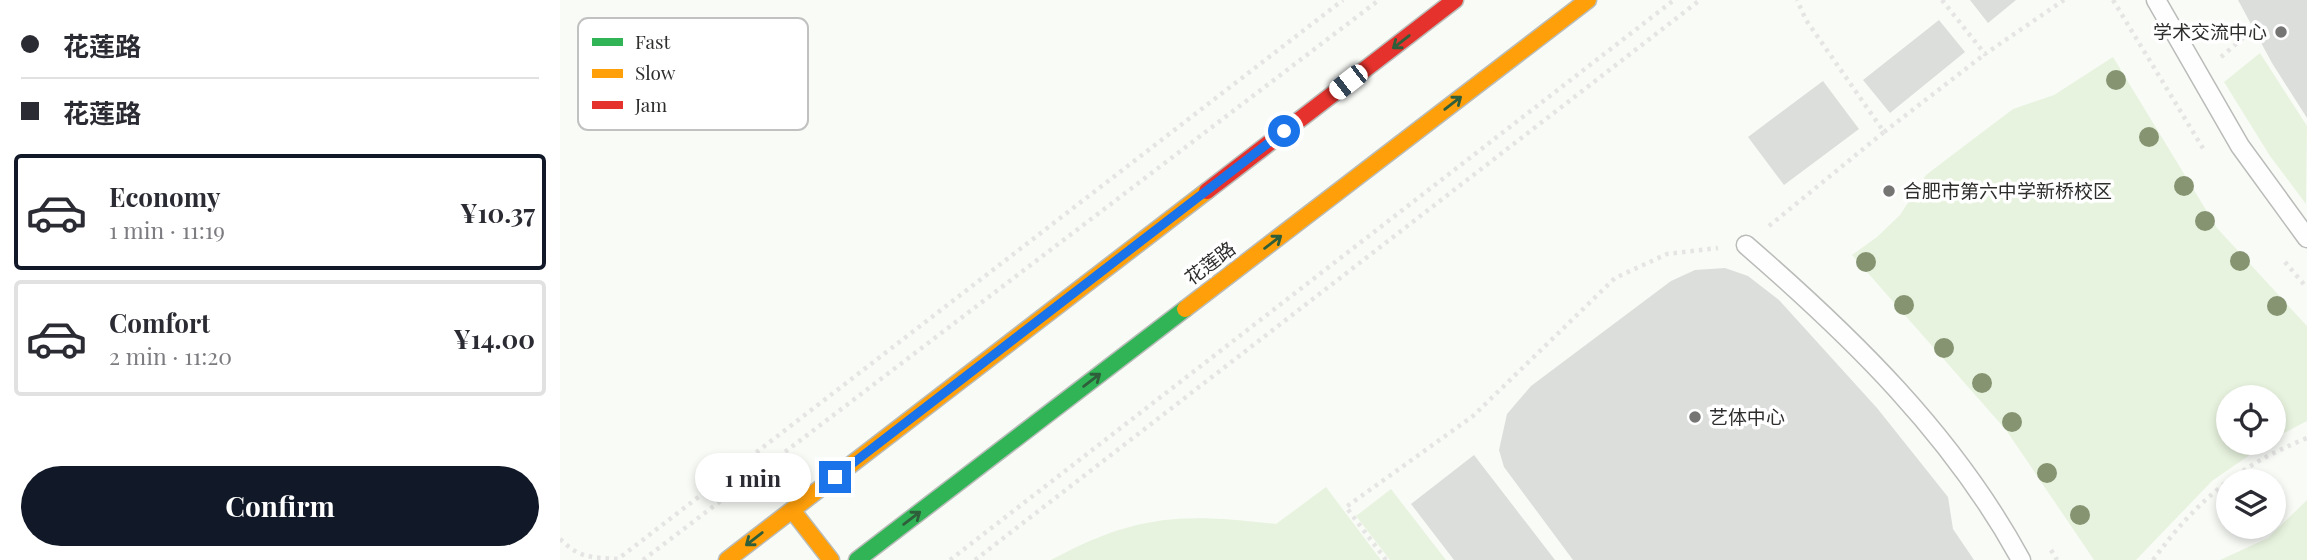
<!DOCTYPE html>
<meta charset="utf-8">
<style>
body{margin:0;font-family:"Playfair Display","Noto Sans SC",serif;background:#f2f2f3;color:#2b2b33;height:100vh;display:flex;flex-direction:column;font-size:26px;white-space:nowrap}
*{box-sizing:border-box;margin:0}
p{font-size:23px;color:#7c7c81}
.icon{flex:none;width:38px;height:38px;fill:none;stroke:currentColor;stroke-width:2;stroke-linecap:round;stroke-linejoin:round}
.map{position:relative;flex:1;overflow:hidden}
.drawer{display:flex;flex-direction:column;background:#fff;width:560px}
.drawer>*{flex:none}
.hud{display:grid;align-content:center;height:154px;padding:0 21px;background:#fff}
.buttons{position:absolute;left:1656px;top:385px;display:grid;gap:14px}
.buttons a{display:grid;place-items:center;width:70px;height:70px;border-radius:50%;background:#fff;box-shadow:0 4px 10px #0003;font-size:35px}
.end{position:absolute;width:32px;height:32px;margin:-16px;border:9px solid #1a73e8;background:#fff;box-shadow:0 0 0 4px #fff}
.from{border-radius:50%}
.bubble{position:absolute;height:49px;border-radius:24px;background:#fff;box-shadow:0 4px 10px #0003;font-size:23px;font-weight:700;line-height:49px;text-align:center}
.car{position:absolute;width:21px;height:42px;margin:-21px -10px;border-radius:9px;box-shadow:0 0 5px 2px #0007;background:linear-gradient(#fff 24%,#345 0 40%,#fff 0 76%,#345 0 86%,#fff 0)}
.hud b{display:flex;align-items:center;gap:24px;height:66px;font-size:26px}
.hud b+b{border-top:2px solid #e1e1e2}
.hud i{width:18px;height:18px;background:#2b2b33}
ul{padding:0;list-style:none}
li{display:flex;align-items:center;gap:21px;height:116px;margin:0 14px 10px;padding:0 7px;border:4px solid #e1e1e2;border-radius:7px}
li div{flex:1}
li b{display:block;font-size:26px}
li em{font-style:normal;font-weight:700}
li.current{border-color:#111827}
li>.icon{width:63px;height:63px;stroke-width:1.5}
.button{display:flex;gap:14px;margin-top:auto;padding:14px 21px}
.button a{flex:1;height:80px;border-radius:42px;background:#111827;color:#fff;font-size:28px;font-weight:700;line-height:80px;text-align:center}
main{display:flex;flex:1;min-height:0}
.map>svg:first-child{display:block}
</style>
<main>
<section class="drawer">
<div class="hud">
<b><i class="from"></i>花莲路</b>
<b><i></i>花莲路</b>
</div>
<ul>
<li class="current"><svg class="icon" aria-label="car" viewBox="0 0 24 24"><path d="M5 17H2v-5l4-1 3-4h7l3 4 3 1v5h-3M9 17h6M6 11h13"/><circle cx="7" cy="17" r="2"/><circle cx="17" cy="17" r="2"/></svg><div><b>Economy</b><p>1 min · 11:19</p></div><em>¥10.37</em></li>
<li><svg class="icon" aria-label="car" viewBox="0 0 24 24"><path d="M5 17H2v-5l4-1 3-4h7l3 4 3 1v5h-3M9 17h6M6 11h13"/><circle cx="7" cy="17" r="2"/><circle cx="17" cy="17" r="2"/></svg><div><b>Comfort</b><p>2 min · 11:20</p></div><em>¥14.00</em></li>
</ul>
<div class="button"><a>Confirm</a></div>
</section>
<div class="map">
<svg width="1747" height="560" viewBox="0 0 1747 560">
<rect width="100%" height="100%" fill="#f9fbf7"/>
<!-- green -->
<path fill="#e8f3df" d="M1700,53l47,73 -1,78 -36,-48 -46,-74z
M1553,57l104,171 90,98v95l-34,18v-42h-45v46h39l-55,38 -76,79h-42l-88,-130 -154,-175 25,-18 23,-22 26,-40 46,-35 41,-31 41,-14z
M766,487l55,73h-330c85,-46 131,-47 225,-36z
M831,489l55,71h-56l-34,-44z
M1747,500v60h-87l48,-22z"/>
<!-- building -->
<path fill="#dcdedb" d="M1410,0h46l-28,23z
M1678,0h69v118l-35,-55z
M1379,20l26,32 -75,61 -27,-33z
M1263,81l36,48 -75,56 -36,-48z
M1165,268l23,8 31,24 98,108 71,89 5,32 21,31h-401l-69,-93 -5,-17 8,-36 24,-28 140,-105 24,-11z
M914,455l81,105h-101l-43,-56z"/>
<g fill="none" stroke-linecap="round" stroke-linejoin="round">
<!-- lane casing -->
<g stroke="#babcb9" stroke-width="21">
<path id="lane" d="M1596,0l84,146 67,92
M1186,245c106,92 207,190 275,315"/>
</g>
<!-- fast casing -->
<g stroke="#babcb9" stroke-width="19">
<path id="fast" d="M297,560l328,-251"/>
</g>
<!-- slow casing -->
<g stroke="#babcb9" stroke-width="19">
<path id="slow" d="M625,309l403,-309
M232,510l39,50
M167,560l480,-369"/>
</g>
<!-- jam casing -->
<g stroke="#babcb9" stroke-width="19">
<path id="jam" d="M647,191l248,-191"/>
</g>
<!-- path -->
<path stroke="#e5e5e4" stroke-width="4.5" stroke-dasharray="3.5 5" stroke-linecap="butt" d="M1382,0l43,54 79,-54
M1553,0l91,150
M1661,57l29,-25
M1324,132l101,-78
M1209,226l115,-94 -78,-112 -9,-20
M1725,262l22,26
M0,539c21,20 30,18 58,20l725,-559
M1491,550l6,10
M83,560l736,-560
M390,560l724,-560
M415,560l725,-560
M826,560l-40,-53 127,-91 142,-138 52,-24 51,-6
M1593,560c44,-60 85,-94 154,-122"/>
<!-- lane -->
<use href="#lane" stroke="#fefefe" stroke-width="18"/>
<!-- fast -->
<use href="#fast" stroke="#30b455" stroke-width="16"/>
<!-- slow -->
<use href="#slow" stroke="#ff9f0a" stroke-width="16"/>
<!-- jam -->
<use href="#jam" stroke="#e5322d" stroke-width="16"/>
</g>
<!-- trees -->
<g fill="#869472">
<circle cx="1556" cy="80" r="10"/>
<circle cx="1589" cy="137" r="10"/>
<circle cx="1624" cy="186" r="10"/>
<circle cx="1645" cy="221" r="10"/>
<circle cx="1680" cy="261" r="10"/>
<circle cx="1306" cy="262" r="10"/>
<circle cx="1344" cy="305" r="10"/>
<circle cx="1717" cy="306" r="10"/>
<circle cx="1384" cy="348" r="10"/>
<circle cx="1422" cy="383" r="10"/>
<circle cx="1452" cy="422" r="10"/>
<circle cx="1487" cy="473" r="10"/>
<circle cx="1520" cy="515" r="10"/>
</g>
<!-- one-way arrows -->
<defs><path id="oneway-shaft" d="M-6 0H5M1.5-3L5.5 0L1.5 3" fill="none" stroke-width="1.6" stroke-linecap="round" stroke-linejoin="round" transform="scale(1.75)"/></defs>
<g stroke="#2f5e3b">
<use href="#oneway-shaft" transform="translate(841 42) rotate(142)"/>
<use href="#oneway-shaft" transform="translate(893 103) rotate(-38)"/>
<use href="#oneway-shaft" transform="translate(713 242) rotate(-37)"/>
<use href="#oneway-shaft" transform="translate(532 380) rotate(-37)"/>
<use href="#oneway-shaft" transform="translate(352 518) rotate(-37)"/>
<use href="#oneway-shaft" transform="translate(194 539) rotate(142)"/>
</g>
<g fill="none" stroke-linecap="round" stroke-linejoin="round">
<!-- route -->
<path stroke="#1a73e8" stroke-width="9" d="M275,477l449,-346"/>
</g>
<!-- markers -->
<g fill="#757674" stroke="#fff" stroke-width="2.5">
<circle cx="1721" cy="32" r="7"/>
<circle cx="1329" cy="191" r="7"/>
<circle cx="1135" cy="417" r="7"/>
</g>
<g text-anchor="middle" stroke-width="7" stroke-linejoin="round" paint-order="stroke">
<!-- poi labels -->
<g font-size="19" fill="#2e2f2d" stroke="#fff" text-anchor="start">
<text x="1707" y="39" text-anchor="end">学术交流中心</text>
<text x="1343" y="198">合肥市第六中学新桥校区</text>
<text x="1149" y="424">艺体中心</text>
</g>
<!-- street labels -->
<g font-size="19" fill="#2e2f2d" stroke="#fff">
<text transform="translate(650 263) rotate(-37)" y="7">花莲路</text>
</g>
</g>
<!-- legend -->
<rect x="18" y="18" width="230" height="112" rx="10" fill="#fff" stroke="#c0c1c0" stroke-width="2"/>
<rect x="32" y="38" width="31" height="8" fill="#30b455"/>
<rect x="32" y="69" width="31" height="9" fill="#ff9f0a"/>
<rect x="32" y="101" width="31" height="8" fill="#e5322d"/>
<g font-size="19" fill="#2e2f2d">
<text x="75" y="49">Fast</text>
<text x="75" y="80">Slow</text>
<text x="75" y="112">Jam</text>
</g>
</svg>
<div class="buttons">
<a><svg class="icon" aria-label="locate" viewBox="0 0 24 24"><circle cx="12" cy="12" r="6"/><path d="M12 2v4M12 18v4M2 12h4M18 12h4"/></svg></a>
<a><svg class="icon" aria-label="layers" viewBox="0 0 24 24"><path d="M12 4l9 5-9 5-9-5zM3 14l9 5 9-5"/></svg></a>
</div>
<i class="end from" style="left:724px;top:131px"></i>
<i class="end" style="left:275px;top:477px"></i>
<div class="bubble" style="left:135px;top:453px;width:116px">1 min</div>
<i class="car" style="left:788px;top:82px;rotate:232deg"></i>
</div>
</main>
